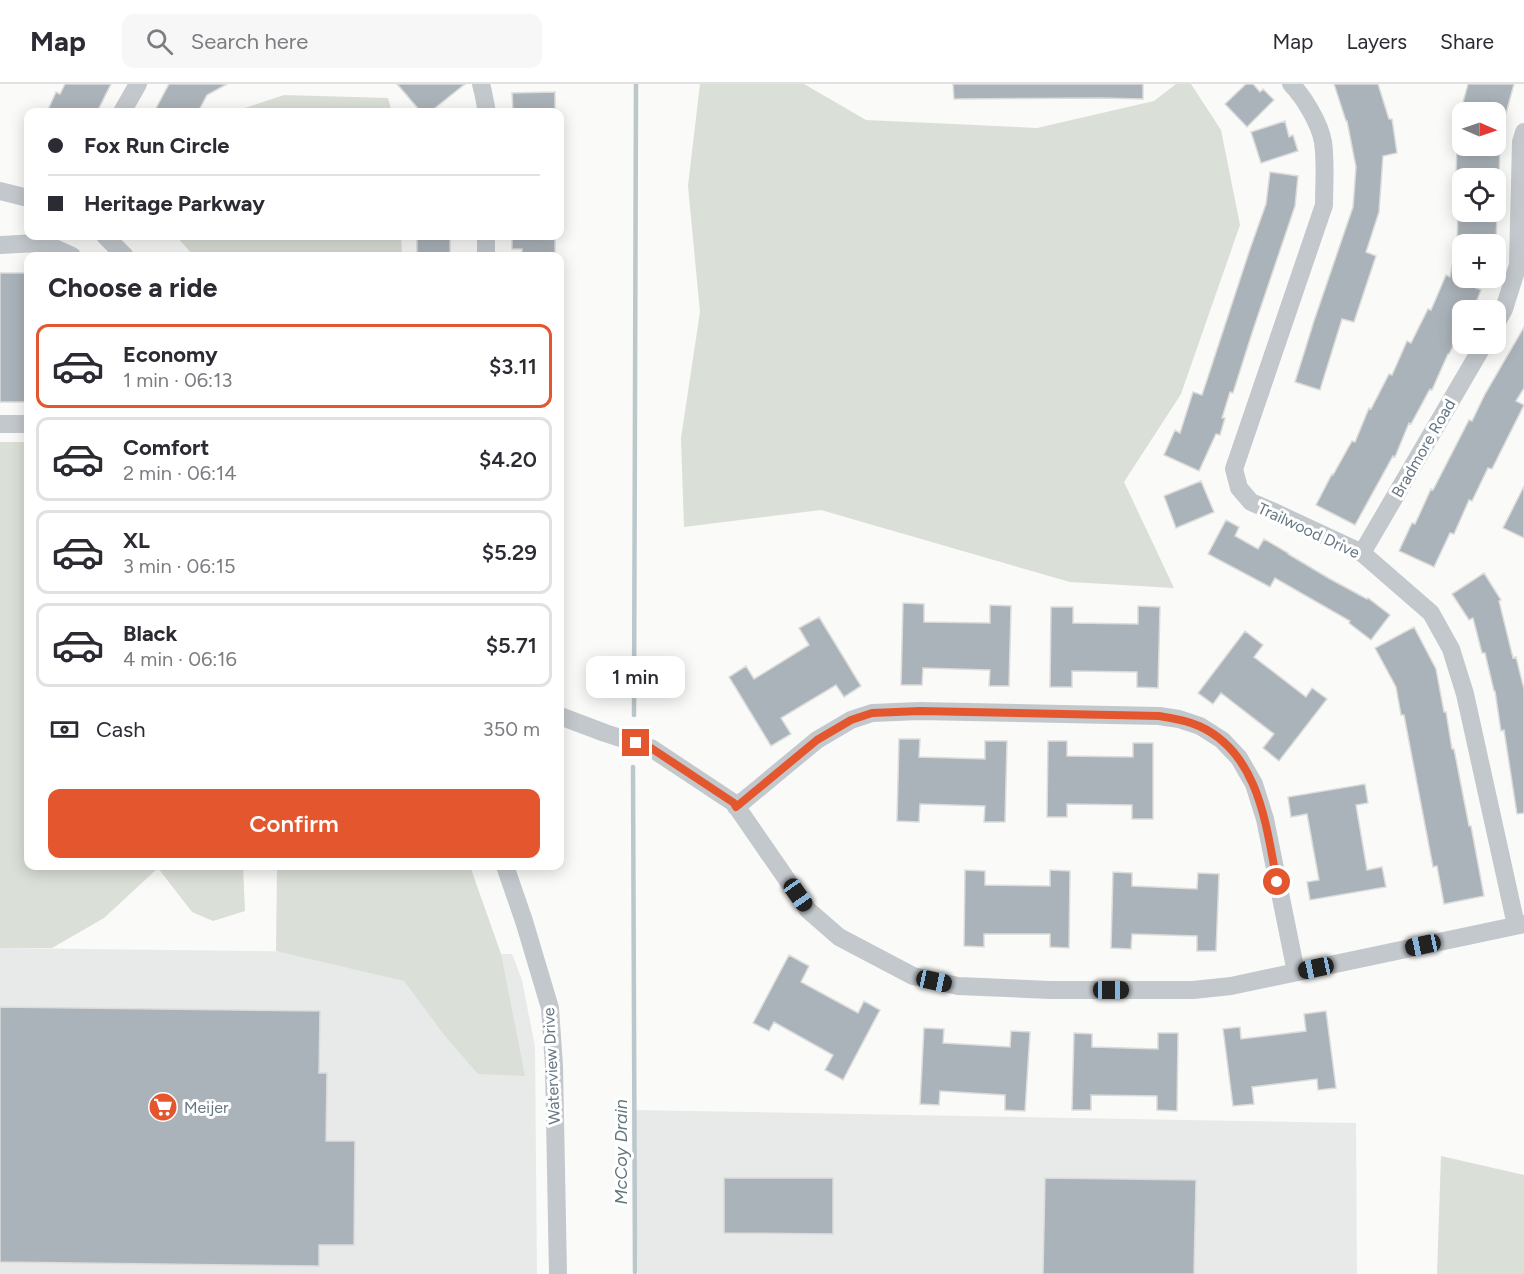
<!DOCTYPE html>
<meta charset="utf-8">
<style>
body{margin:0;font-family:Figtree,sans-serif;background:#f7f7f7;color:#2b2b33;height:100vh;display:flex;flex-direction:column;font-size:22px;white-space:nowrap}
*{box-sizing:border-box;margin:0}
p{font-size:20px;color:#7c7c81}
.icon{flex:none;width:33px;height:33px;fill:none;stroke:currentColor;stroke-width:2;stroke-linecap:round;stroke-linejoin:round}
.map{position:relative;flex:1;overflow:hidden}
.panel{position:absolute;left:24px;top:168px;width:540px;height:618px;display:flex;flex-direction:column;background:#fff;border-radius:12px;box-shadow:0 3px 15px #0003}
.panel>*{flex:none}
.banner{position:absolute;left:24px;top:24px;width:540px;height:132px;border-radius:12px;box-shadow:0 3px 15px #0003;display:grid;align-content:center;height:132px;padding:0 24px;background:#fff}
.needle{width:39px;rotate:92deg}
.controls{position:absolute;left:1452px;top:18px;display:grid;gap:12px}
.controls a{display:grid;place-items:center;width:54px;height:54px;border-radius:12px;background:#fff;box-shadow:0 3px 15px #0003;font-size:30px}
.end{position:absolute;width:27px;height:27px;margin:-14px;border:8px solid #e4572e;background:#fff;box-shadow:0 0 0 3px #fff}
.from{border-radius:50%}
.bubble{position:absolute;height:42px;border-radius:12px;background:#fff;box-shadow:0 3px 15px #0003;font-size:20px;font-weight:600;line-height:42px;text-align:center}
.car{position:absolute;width:18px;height:36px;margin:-18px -9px;border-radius:8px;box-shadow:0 0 4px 2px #0007;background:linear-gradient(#222 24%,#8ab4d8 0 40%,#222 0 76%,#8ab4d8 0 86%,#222 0)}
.banner b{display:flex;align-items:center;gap:21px;height:57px;font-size:22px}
.banner b+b{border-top:2px solid #e1e1e2}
.banner i{width:15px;height:15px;background:#2b2b33}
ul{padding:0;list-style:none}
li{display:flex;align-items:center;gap:18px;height:84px;margin:0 12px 9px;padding:0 12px;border:3px solid #e1e1e2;border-radius:12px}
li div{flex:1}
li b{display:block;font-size:22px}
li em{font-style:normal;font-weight:600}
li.selected{border-color:#e4572e}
li>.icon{width:54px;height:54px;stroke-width:1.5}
h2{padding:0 24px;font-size:27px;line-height:72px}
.pay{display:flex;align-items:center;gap:15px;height:66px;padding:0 24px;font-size:22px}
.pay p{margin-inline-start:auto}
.primary-button{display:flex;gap:12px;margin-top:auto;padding:12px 24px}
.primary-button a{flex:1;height:69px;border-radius:12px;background:#e4572e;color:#fff;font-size:24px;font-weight:600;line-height:69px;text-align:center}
header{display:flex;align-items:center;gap:36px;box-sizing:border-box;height:84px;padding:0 30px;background:#fff;border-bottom:2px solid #e1e1e2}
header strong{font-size:28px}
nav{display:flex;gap:33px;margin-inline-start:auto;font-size:21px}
.search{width:420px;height:54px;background:#f7f7f7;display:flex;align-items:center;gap:15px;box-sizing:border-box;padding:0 21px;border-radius:12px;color:#7c7c81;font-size:22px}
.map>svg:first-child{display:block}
</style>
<header>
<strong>Map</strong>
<div class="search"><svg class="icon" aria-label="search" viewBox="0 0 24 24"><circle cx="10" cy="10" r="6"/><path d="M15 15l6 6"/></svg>Search here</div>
<nav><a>Map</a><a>Layers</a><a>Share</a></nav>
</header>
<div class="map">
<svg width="1524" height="1190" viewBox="0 0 1524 1190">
<rect width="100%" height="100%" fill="#fafaf8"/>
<!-- built -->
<path fill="#e8e9e9" d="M0,864l512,6 10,26 13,67 2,227h-537z
M634,1026l722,13 1,151h-719z"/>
<!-- green -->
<path fill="#dadfd7" d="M700,0h104l62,36 171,8 117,-27 22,-17h15l30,46 19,95 -59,169 -57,88 50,106 -104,-6 -249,-72 -137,17 -3,-89 19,-126 -12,-126z
M284,11l104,3 4,14h-159z
M176,152h225l1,20h-208z
M0,358h28v424h215l2,45 -32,10 -21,-9 -34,-44 -54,50 -52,30h-52z
M277,782h193l31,88 24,122 -47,-2 -33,-38 -41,-55 -128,-30z
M1441,1072l83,19v99h-87z"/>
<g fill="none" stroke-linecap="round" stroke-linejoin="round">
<!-- stream -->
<path stroke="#bbc7cb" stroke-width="4.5" d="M634,631l2,-631
M633,683l2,505"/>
</g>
<!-- building -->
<path fill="#aab3b9" stroke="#dcdcda" stroke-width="1.5" d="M65,0h46l-14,28h-50l9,-20 4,2z
M169,0h58l-20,11 -9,17h-44z
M397,0h68l-35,28h-9z
M953,0h190v15l-41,-1 -148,1z
M1246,0h7l7,8 3,-3 11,11 -27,27 -22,-23z
M1334,0h44l11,35h3l5,34 -14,3 -4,56 -13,40 10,4 -22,66 -12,-3 -22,71 -25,-8 19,-61 39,-114 3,-40 -9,-46h-1z
M1468,0h46l-9,33 -3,-1v2l-6,-2v-4h-9l-25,-6z
M555,8v20h-42l-1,-19z
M1285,37l4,16 4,-2 5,16 -37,12 -10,-31z
M1457,62h43l-1,32h-43z
M1270,88l28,4 -3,30 -43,127 -19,60 -3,-1 -8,26h3l-5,17 -4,-1 -17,37 -35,-16 11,-25 5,3 13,-41 9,3 48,-146 16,-45z
M1458,128h39l-1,32h-34v38l19,8 -8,20h-11v19l-13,25h-1l-16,36 -2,-1 -19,35 -2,-1 -14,34 -2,-1 -38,69 -39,-20 16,-31 1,1 19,-34 3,1 14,-34 2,1 18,-35 3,1 15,-34 4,2 17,-34 3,1 15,-35 4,2 7,-35z
M417,152h33v20h-33z
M512,152h43v20h-33v-7h-10z
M0,189h28v129h-28z
M1524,243v61l-8,13 8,4 -32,64 -4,-1 -16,33 -3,-1 -15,34 -4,-1 -16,34 -35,-16 13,-28 3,1 16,-35 2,1 36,-70 3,1 13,-27z
M1201,397l13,31 -38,16 -12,-32z
M1524,402v52l-21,-10z
M1226,436l13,7 -4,9 23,13 6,-10 24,14v1l42,25 37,20 1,-1 22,17 -19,25 -22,-17 1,-2 -75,-43 -5,9 -62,-33z
M1484,489l17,27 -2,1 14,57 3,-1 8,32v124l-7,1 -13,-84 -3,1 -6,-40h-1l-9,-38h-3l-9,-35 -4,2 -17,-26z
M903,519l21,1v18l66,1v-18l21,1 -2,80h-20l1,-16 -67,-2 -1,17h-21z
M1138,522l22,1 -2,81 -21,-1v-15l-65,-1v16h-22l1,-80h22v16l65,1z
M819,533l42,69 -17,11 -8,-12 -55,33 10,16 -20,12 -42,-69 17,-11 8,13 55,-34 -10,-17z
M1414,543l22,42 8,43h2l6,37h2l15,77h2l13,70 -40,8 -7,-38 -4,1 -29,-152h-3l-5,-28 -21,-39z
M1245,547l18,14 -9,12 52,40 6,-9 15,11 -48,62 -16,-13 11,-14 -53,-41 -8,11 -15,-11z
M899,655h21l-1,18 66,2v-18h22l-2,81h-21l1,-16 -65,-2 -1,18 -22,-1z
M1048,657h19v15l66,1v-14h20v76h-21v-14l-65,-1v13h-20z
M1365,700l3,19 -12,2 11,65 15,-3 4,20 -76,13 -3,-18 12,-2 -12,-66 -16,3 -3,-20z
M965,786l20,1v14l65,1v-16l20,1 -1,77 -19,-1v-13h-66v13l-20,-1z
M1113,788l19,1v13l65,3 1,-16 21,1 -3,77h-19v-15l-65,-2 -1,15 -20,-1z
M789,871l20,11 -8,16 57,31 6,-12 16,9 -37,70 -18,-10 8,-15 -59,-33 -5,9 -16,-8z
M0,923l320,4 -1,62h8l-1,68h29l-1,104h-35v21l-319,-4z
M1326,927l10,77 -18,2 -1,-11 -65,8 2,17 -21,2 -10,-77 17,-2 1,12 65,-8 -2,-17z
M924,944l20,1 -1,14 67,4 1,-16 19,1 -5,79 -20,-1v-15l-65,-4 -1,14 -19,-1z
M1074,949l18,1v13l66,2v-16h20l-1,78 -20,-1v-14l-66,-1v15h-19z
M724,1094h109v56l-109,-1z
M1045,1094l151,2 -2,94h-151z"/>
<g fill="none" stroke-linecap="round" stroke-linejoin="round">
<!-- minor -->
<path stroke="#c3c8cc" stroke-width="18" d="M481,0l2,8 4,20
M1291,0c13,13 29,40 32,58 3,21 1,42 1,63l-90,264 5,19 12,14 21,9 90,42 69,60 20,36 14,45 51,231
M122,28l16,-28
M0,107l28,7
M105,152l20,20
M0,161l38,-2 12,3 22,10
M486,172v-20
M1496,240l8,-15 14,-44 3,-123 3,-10
M0,340h28
M1362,469l122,-209
M560,632l45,17 46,15 83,55 74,107 31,27 74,39 45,10 92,4h143l38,-4 293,-62
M736,723l81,-67 34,-20 21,-7 48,-2 239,5 20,3 21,7 22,14 17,18 15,26 11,35 31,153
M505,782l19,55 26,87 4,58 4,208"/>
</g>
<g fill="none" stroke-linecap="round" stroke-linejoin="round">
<!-- route -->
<path stroke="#e4572e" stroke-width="8" d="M636,659l15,5 83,55 2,4 81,-67 34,-20 21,-7 48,-2 239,5c13,2 27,4 40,10 60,27 67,99 78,156"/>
</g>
<!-- icons -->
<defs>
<g id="supermarket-disc" transform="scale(1.5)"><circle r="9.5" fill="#e4572e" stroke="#fff"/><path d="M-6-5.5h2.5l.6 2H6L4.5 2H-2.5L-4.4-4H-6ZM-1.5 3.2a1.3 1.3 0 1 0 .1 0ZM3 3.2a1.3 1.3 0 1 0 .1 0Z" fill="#fff"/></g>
</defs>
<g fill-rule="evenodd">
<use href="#supermarket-disc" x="163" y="1023"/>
</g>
<g text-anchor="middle" stroke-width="6" stroke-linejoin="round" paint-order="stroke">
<!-- street labels -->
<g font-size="16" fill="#657683" stroke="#fff">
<text transform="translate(1423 364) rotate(-60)" y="6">Bradmore Road</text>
<text transform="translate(1309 446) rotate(25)" y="6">Trailwood Drive</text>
<text transform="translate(551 982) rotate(-93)" y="6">Waterview Drive</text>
</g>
<!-- poi labels -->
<g font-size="16" fill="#657683" stroke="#fff" text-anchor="start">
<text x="184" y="1029">Meijer</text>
</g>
<!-- water labels -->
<g font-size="18" font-style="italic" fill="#60757c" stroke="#fff">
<text transform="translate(621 1068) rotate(-90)" y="6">McCoy Drain</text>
</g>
</g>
</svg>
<div class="controls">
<a><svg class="needle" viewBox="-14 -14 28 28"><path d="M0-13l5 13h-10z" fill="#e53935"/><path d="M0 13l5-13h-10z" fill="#7c7c81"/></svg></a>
<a><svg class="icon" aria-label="locate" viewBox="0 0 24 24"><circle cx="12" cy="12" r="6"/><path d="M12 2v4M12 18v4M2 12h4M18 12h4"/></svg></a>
<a>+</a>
<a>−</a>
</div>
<i class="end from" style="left:1277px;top:798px"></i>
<i class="end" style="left:636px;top:659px"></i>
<div class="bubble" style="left:586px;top:572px;width:99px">1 min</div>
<i class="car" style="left:798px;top:811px;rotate:145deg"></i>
<i class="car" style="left:1423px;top:861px;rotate:258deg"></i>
<i class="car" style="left:1316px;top:884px;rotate:258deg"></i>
<i class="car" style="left:934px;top:897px;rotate:102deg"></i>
<i class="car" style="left:1111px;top:906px;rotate:90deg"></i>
<div class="banner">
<b><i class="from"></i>Fox Run Circle</b>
<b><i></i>Heritage Parkway</b>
</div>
<section class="panel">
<h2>Choose a ride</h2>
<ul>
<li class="selected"><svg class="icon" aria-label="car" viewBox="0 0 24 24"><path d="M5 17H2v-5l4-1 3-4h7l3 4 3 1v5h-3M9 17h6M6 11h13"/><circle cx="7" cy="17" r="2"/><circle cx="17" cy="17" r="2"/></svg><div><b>Economy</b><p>1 min · 06:13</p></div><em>$3.11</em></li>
<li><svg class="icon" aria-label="car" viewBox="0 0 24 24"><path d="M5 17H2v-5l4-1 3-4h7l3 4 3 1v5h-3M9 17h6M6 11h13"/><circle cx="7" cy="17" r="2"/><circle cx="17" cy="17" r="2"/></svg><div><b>Comfort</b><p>2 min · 06:14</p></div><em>$4.20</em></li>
<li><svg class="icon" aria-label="car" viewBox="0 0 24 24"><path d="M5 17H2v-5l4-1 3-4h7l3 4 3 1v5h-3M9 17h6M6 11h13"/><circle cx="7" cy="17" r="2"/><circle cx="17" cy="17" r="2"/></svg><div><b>XL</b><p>3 min · 06:15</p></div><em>$5.29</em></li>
<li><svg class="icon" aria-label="car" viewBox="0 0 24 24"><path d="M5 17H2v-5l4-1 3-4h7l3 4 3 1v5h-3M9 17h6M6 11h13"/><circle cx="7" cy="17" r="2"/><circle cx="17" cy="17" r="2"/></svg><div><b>Black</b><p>4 min · 06:16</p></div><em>$5.71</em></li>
</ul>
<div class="pay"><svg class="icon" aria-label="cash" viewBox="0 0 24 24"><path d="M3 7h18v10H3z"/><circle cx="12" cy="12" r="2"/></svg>Cash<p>350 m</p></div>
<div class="primary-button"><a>Confirm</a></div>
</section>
</div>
